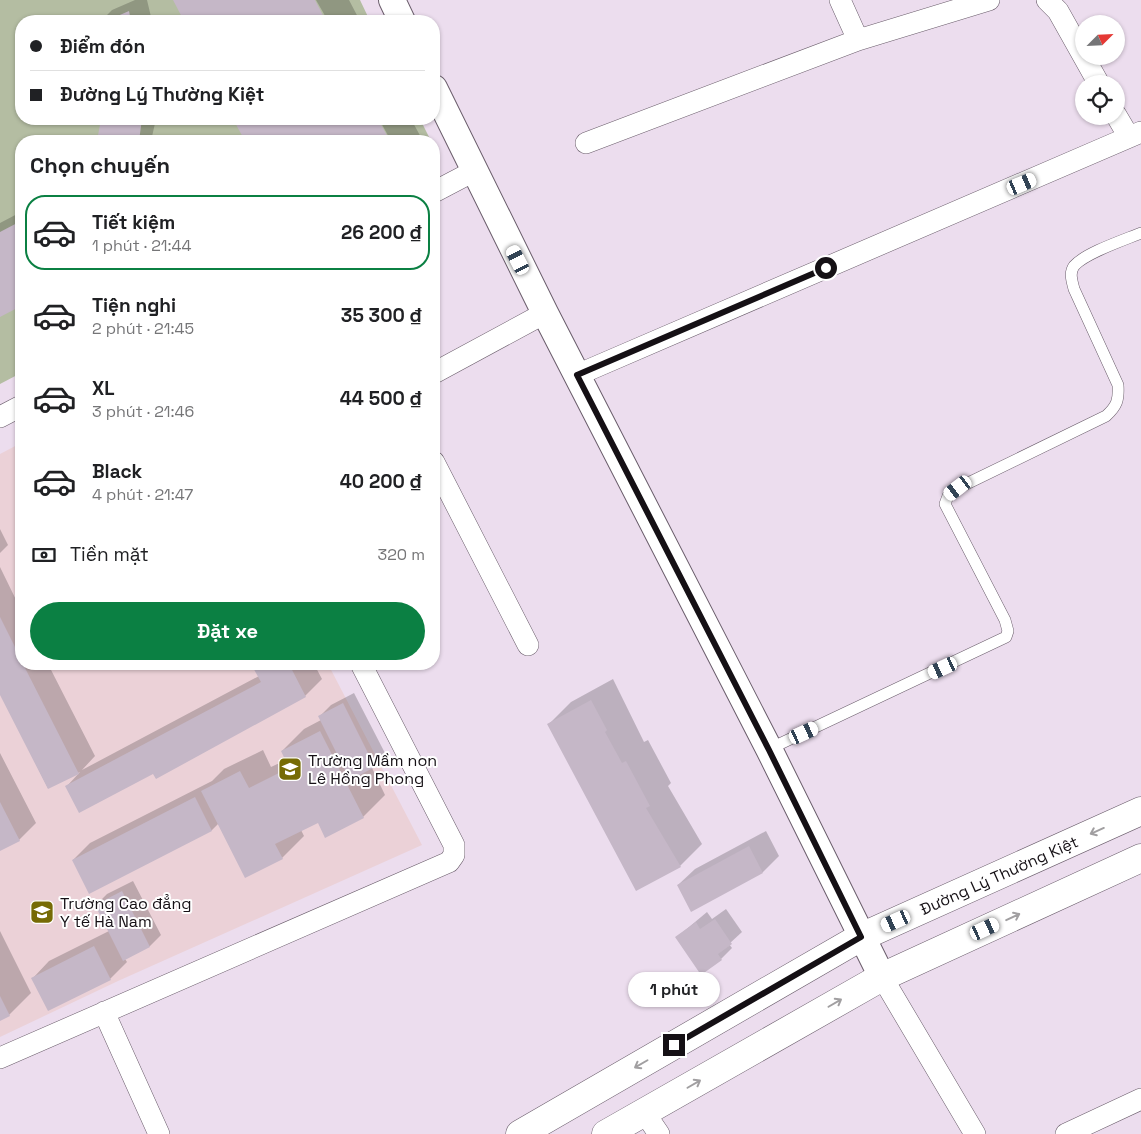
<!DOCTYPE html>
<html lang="vi">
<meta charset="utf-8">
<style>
body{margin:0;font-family:"Space Grotesk",sans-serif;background:#f6f6f6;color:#202124;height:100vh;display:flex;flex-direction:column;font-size:19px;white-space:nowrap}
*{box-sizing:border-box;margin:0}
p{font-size:16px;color:#757577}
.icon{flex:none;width:28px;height:28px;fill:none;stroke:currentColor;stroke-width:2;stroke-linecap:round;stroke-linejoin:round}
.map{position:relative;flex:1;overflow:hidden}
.sheet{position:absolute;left:15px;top:135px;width:425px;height:535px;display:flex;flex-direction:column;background:#fff;border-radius:20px;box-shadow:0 1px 4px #0004}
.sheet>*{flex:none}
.top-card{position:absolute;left:15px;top:15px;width:425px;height:110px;border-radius:20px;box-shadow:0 1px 4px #0004;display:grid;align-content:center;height:110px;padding:0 15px;background:#fff}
.needle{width:32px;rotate:66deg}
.fabs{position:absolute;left:1075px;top:15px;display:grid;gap:10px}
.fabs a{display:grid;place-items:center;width:50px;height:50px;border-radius:50%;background:#fff;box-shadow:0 1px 4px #0004;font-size:25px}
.end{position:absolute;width:22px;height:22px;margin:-11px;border:6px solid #151015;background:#fff;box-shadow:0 0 0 2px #fff}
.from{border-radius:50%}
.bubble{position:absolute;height:35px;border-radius:18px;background:#fff;box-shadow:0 1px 4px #0004;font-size:16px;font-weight:700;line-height:35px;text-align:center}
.car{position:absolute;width:15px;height:30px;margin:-15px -8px;border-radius:6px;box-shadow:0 0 4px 1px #0007;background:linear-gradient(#fff 24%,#345 0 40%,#fff 0 76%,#345 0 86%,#fff 0)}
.top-card b{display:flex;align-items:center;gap:18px;height:48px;font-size:19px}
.top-card b+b{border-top:1px solid #e0e0e0}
.top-card i{width:12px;height:12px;background:#202124}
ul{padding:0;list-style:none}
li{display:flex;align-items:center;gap:15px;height:75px;margin:0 10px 8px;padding:0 5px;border:2px solid transparent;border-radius:20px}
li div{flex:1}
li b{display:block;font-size:19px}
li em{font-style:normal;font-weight:700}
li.current{border-color:#0b8043}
li>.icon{width:45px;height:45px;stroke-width:1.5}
h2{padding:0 15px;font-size:22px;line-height:60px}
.pay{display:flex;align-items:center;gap:12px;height:55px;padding:0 15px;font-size:19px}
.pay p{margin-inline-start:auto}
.primary-button{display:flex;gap:10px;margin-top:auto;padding:10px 15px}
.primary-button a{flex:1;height:58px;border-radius:30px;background:#0b8043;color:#fff;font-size:20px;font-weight:700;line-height:58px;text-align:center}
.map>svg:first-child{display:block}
</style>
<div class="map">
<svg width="1141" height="1134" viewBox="0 0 1141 1134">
<rect width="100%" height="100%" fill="#ecddee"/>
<!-- education -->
<path fill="#ebd1d7" d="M21,443v221h307l94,181 -304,136 -118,56v-583z"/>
<!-- green -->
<path fill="#b4bda2" d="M0,0h360l10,21h-349v98h399l11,22h-410v232l-21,11z"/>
<!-- shadow -->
<path fill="#0003" d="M135,0h12l5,21h-51l11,-11z
M174,0h140l11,21h-140z
M316,0h33l11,21h-32z
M102,119h54l-5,22h-52z
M235,119h141l12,22h-142z
M379,119h32l12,22h-32z
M21,212v93l-21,10v-92z
M0,529l8,16 -8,8z
M0,567l21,43v54h27l47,92 -13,14 177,-94 -7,-12h62l8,15 -17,17 -149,82 -3,-6 -86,14 13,-14 -32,16 -48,-96z
M613,679l31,63 4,-2 23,43 -3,3 34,58 -22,22 -131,-142 22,-22z
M354,693l32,62 -14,13 13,27 -22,22 -44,4 -18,9 3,6 -22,22 -64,-34 -6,6 -123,62 -16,-32 17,-17 122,-62 12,-12 39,-19 8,17 15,-7 -4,-9 22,-22 17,-9 -1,-4 11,-11z
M0,753l36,70 -17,17 -19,10z
M766,831l13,25 -16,16 -85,13 17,-16z
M133,881l28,54 -11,11 -25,13 2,3 -17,17 -77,-1 16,-17 60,-30 -13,-26 11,-11z
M726,909l16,23 -13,12 3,4 -11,11 -44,-22 30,-25 5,7z
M0,931l31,62 -22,22 -9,4z"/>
<!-- building -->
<path fill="#c5b7c7" d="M173,0h142l11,21h-142z
M129,11l2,10h-25z
M101,119h41l-3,22h-42z
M233,119h145l12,22h-145z
M21,221v85l-21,11v-85z
M0,617l21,42v5h2l56,110 -31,15 -48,-94z
M251,664h38l17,33 -150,82 -3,-5 -74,39 -14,-27 196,-104z
M591,700l16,30 -2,2 17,31 4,-2 24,45 -4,2 35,59 -45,24 -89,-167z
M343,703l32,64 -25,13 -32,-64z
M320,731l44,87 -39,20 -7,-15 -43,21 8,15 -38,19 -44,-87 39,-20 9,17 40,-20 -8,-17z
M195,797l17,34 -123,63 -17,-34z
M0,802l20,39 -20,10z
M749,846l14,27 -72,39 -14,-27z
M122,891l28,56 -27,14 -28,-56z
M715,919l17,25 -14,10 4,6 -21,15 -26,-38 21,-15 4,7z
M94,946l17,34 -63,31 -17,-33z
M0,996l10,20 -10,5z"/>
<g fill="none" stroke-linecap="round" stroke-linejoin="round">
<!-- service casing -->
<g stroke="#6a5d6b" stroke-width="12">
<path id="service" d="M769,749l237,-112 2,-6 -3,-11 -60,-116 3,-8 10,-8 148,-72c11,-10 13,-16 12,-31l-44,-96c-2,-8 -5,-16 0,-23 11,-13 50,-26 67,-33"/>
</g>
<!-- minor casing -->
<g stroke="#6a5d6b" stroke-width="22">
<path id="minor" d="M840,0l18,40
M1047,0l11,11 41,73
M1116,115l13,22
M586,143l272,-103 131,-40
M434,192l40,-21
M434,373l111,-60
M577,375l564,-243
M0,417l21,-11
M434,462l94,183
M882,977l93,157
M104,1012l55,122
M0,1058l449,-196 5,-7v-10l-93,-181
M644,1112l15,22
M1066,1134l75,-35"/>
</g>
<!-- tertiary casing -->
<g stroke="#6a5d6b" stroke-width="28">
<path id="tertiary" d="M392,0l10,21
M434,88l111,225 224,436 113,228"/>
</g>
<!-- secondary casing -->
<g stroke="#6a5d6b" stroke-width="29">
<path id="secondary" d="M520,1134l341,-197 280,-126
M606,1134l276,-157 259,-119"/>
</g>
<!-- service -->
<use href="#service" stroke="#fff" stroke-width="11"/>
<!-- minor -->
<use href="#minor" stroke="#fff" stroke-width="21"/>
<!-- tertiary -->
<use href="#tertiary" stroke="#fff" stroke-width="26"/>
<!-- secondary -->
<use href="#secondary" stroke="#fff" stroke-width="28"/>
</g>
<!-- one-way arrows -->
<defs><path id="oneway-shaft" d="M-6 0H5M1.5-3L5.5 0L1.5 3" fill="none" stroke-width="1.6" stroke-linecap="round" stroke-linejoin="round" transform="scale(1.25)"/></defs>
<g stroke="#a19fa1">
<use href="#oneway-shaft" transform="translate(1097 831) rotate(156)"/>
<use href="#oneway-shaft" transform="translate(1013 917) rotate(-25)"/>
<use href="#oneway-shaft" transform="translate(835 1003) rotate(-30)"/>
<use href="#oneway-shaft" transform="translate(641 1064) rotate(150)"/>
<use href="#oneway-shaft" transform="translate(694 1084) rotate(-30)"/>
</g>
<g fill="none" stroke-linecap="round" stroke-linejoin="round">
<!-- route -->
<path stroke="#151015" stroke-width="6" d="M674,1045l187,-108 -92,-187 -192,-375 249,-107"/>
</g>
<!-- icons -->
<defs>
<g id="school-square" transform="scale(1.25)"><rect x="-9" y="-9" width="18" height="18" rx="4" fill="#766b05" stroke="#fff"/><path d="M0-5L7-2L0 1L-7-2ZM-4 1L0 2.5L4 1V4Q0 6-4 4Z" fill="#fff"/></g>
<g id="university-square" transform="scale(1.25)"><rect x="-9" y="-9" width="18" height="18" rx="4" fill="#766b05" stroke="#fff"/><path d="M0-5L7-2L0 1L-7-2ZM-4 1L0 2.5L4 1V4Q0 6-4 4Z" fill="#fff"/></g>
</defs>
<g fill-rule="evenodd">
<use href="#school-square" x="290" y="769"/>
<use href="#university-square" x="42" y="912"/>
</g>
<g text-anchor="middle" stroke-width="4" stroke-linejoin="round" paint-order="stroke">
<!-- poi labels -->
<g font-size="16" fill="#151015" stroke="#fff" text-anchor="start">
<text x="308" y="766">Trường Mầm non<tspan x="308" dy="18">Lê Hồng Phong</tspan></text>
<text x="60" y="909">Trường Cao đẳng<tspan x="60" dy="18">Y tế Hà Nam</tspan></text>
</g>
<!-- street labels -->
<g font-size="16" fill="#151015" stroke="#fff">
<text transform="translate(999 875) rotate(-24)" y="6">Đường Lý Thường Kiệt</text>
</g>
</g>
</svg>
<div class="fabs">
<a><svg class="needle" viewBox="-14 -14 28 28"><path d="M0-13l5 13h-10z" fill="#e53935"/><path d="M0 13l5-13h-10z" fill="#757577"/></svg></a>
<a><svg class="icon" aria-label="locate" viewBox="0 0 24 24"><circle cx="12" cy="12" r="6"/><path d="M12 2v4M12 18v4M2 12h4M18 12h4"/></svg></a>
</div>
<i class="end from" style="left:826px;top:268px"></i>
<i class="end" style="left:674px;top:1045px"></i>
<div class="bubble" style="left:628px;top:972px;width:92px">1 phút</div>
<i class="car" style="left:1022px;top:184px;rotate:67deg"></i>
<i class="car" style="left:518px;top:260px;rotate:333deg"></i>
<i class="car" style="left:958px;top:488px;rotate:233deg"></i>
<i class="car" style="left:943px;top:668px;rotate:245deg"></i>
<i class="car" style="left:804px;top:733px;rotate:65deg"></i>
<i class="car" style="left:896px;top:921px;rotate:246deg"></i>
<i class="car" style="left:985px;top:929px;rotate:65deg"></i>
<div class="top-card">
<b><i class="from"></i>Điểm đón</b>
<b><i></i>Đường Lý Thường Kiệt</b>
</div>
<section class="sheet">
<h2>Chọn chuyến</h2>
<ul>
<li class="current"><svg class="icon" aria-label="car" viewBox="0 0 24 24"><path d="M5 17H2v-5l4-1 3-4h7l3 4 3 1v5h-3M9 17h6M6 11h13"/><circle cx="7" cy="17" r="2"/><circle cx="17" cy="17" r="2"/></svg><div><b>Tiết kiệm</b><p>1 phút · 21:44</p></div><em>26 200 ₫</em></li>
<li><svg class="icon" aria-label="car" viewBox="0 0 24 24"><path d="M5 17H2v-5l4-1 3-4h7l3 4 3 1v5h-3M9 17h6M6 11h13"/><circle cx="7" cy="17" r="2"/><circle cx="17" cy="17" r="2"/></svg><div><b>Tiện nghi</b><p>2 phút · 21:45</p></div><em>35 300 ₫</em></li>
<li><svg class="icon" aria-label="car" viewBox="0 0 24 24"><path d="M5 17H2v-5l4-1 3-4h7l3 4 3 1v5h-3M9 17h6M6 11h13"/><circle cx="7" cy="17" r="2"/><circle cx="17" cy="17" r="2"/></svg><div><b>XL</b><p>3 phút · 21:46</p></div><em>44 500 ₫</em></li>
<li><svg class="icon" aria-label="car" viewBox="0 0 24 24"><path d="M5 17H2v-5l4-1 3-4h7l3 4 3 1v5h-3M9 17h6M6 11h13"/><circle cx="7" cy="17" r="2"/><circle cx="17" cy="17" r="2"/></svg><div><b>Black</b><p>4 phút · 21:47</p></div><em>40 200 ₫</em></li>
</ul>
<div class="pay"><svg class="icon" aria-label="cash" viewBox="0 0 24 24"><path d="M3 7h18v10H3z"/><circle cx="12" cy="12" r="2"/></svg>Tiền mặt<p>320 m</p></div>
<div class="primary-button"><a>Đặt xe</a></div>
</section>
</div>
